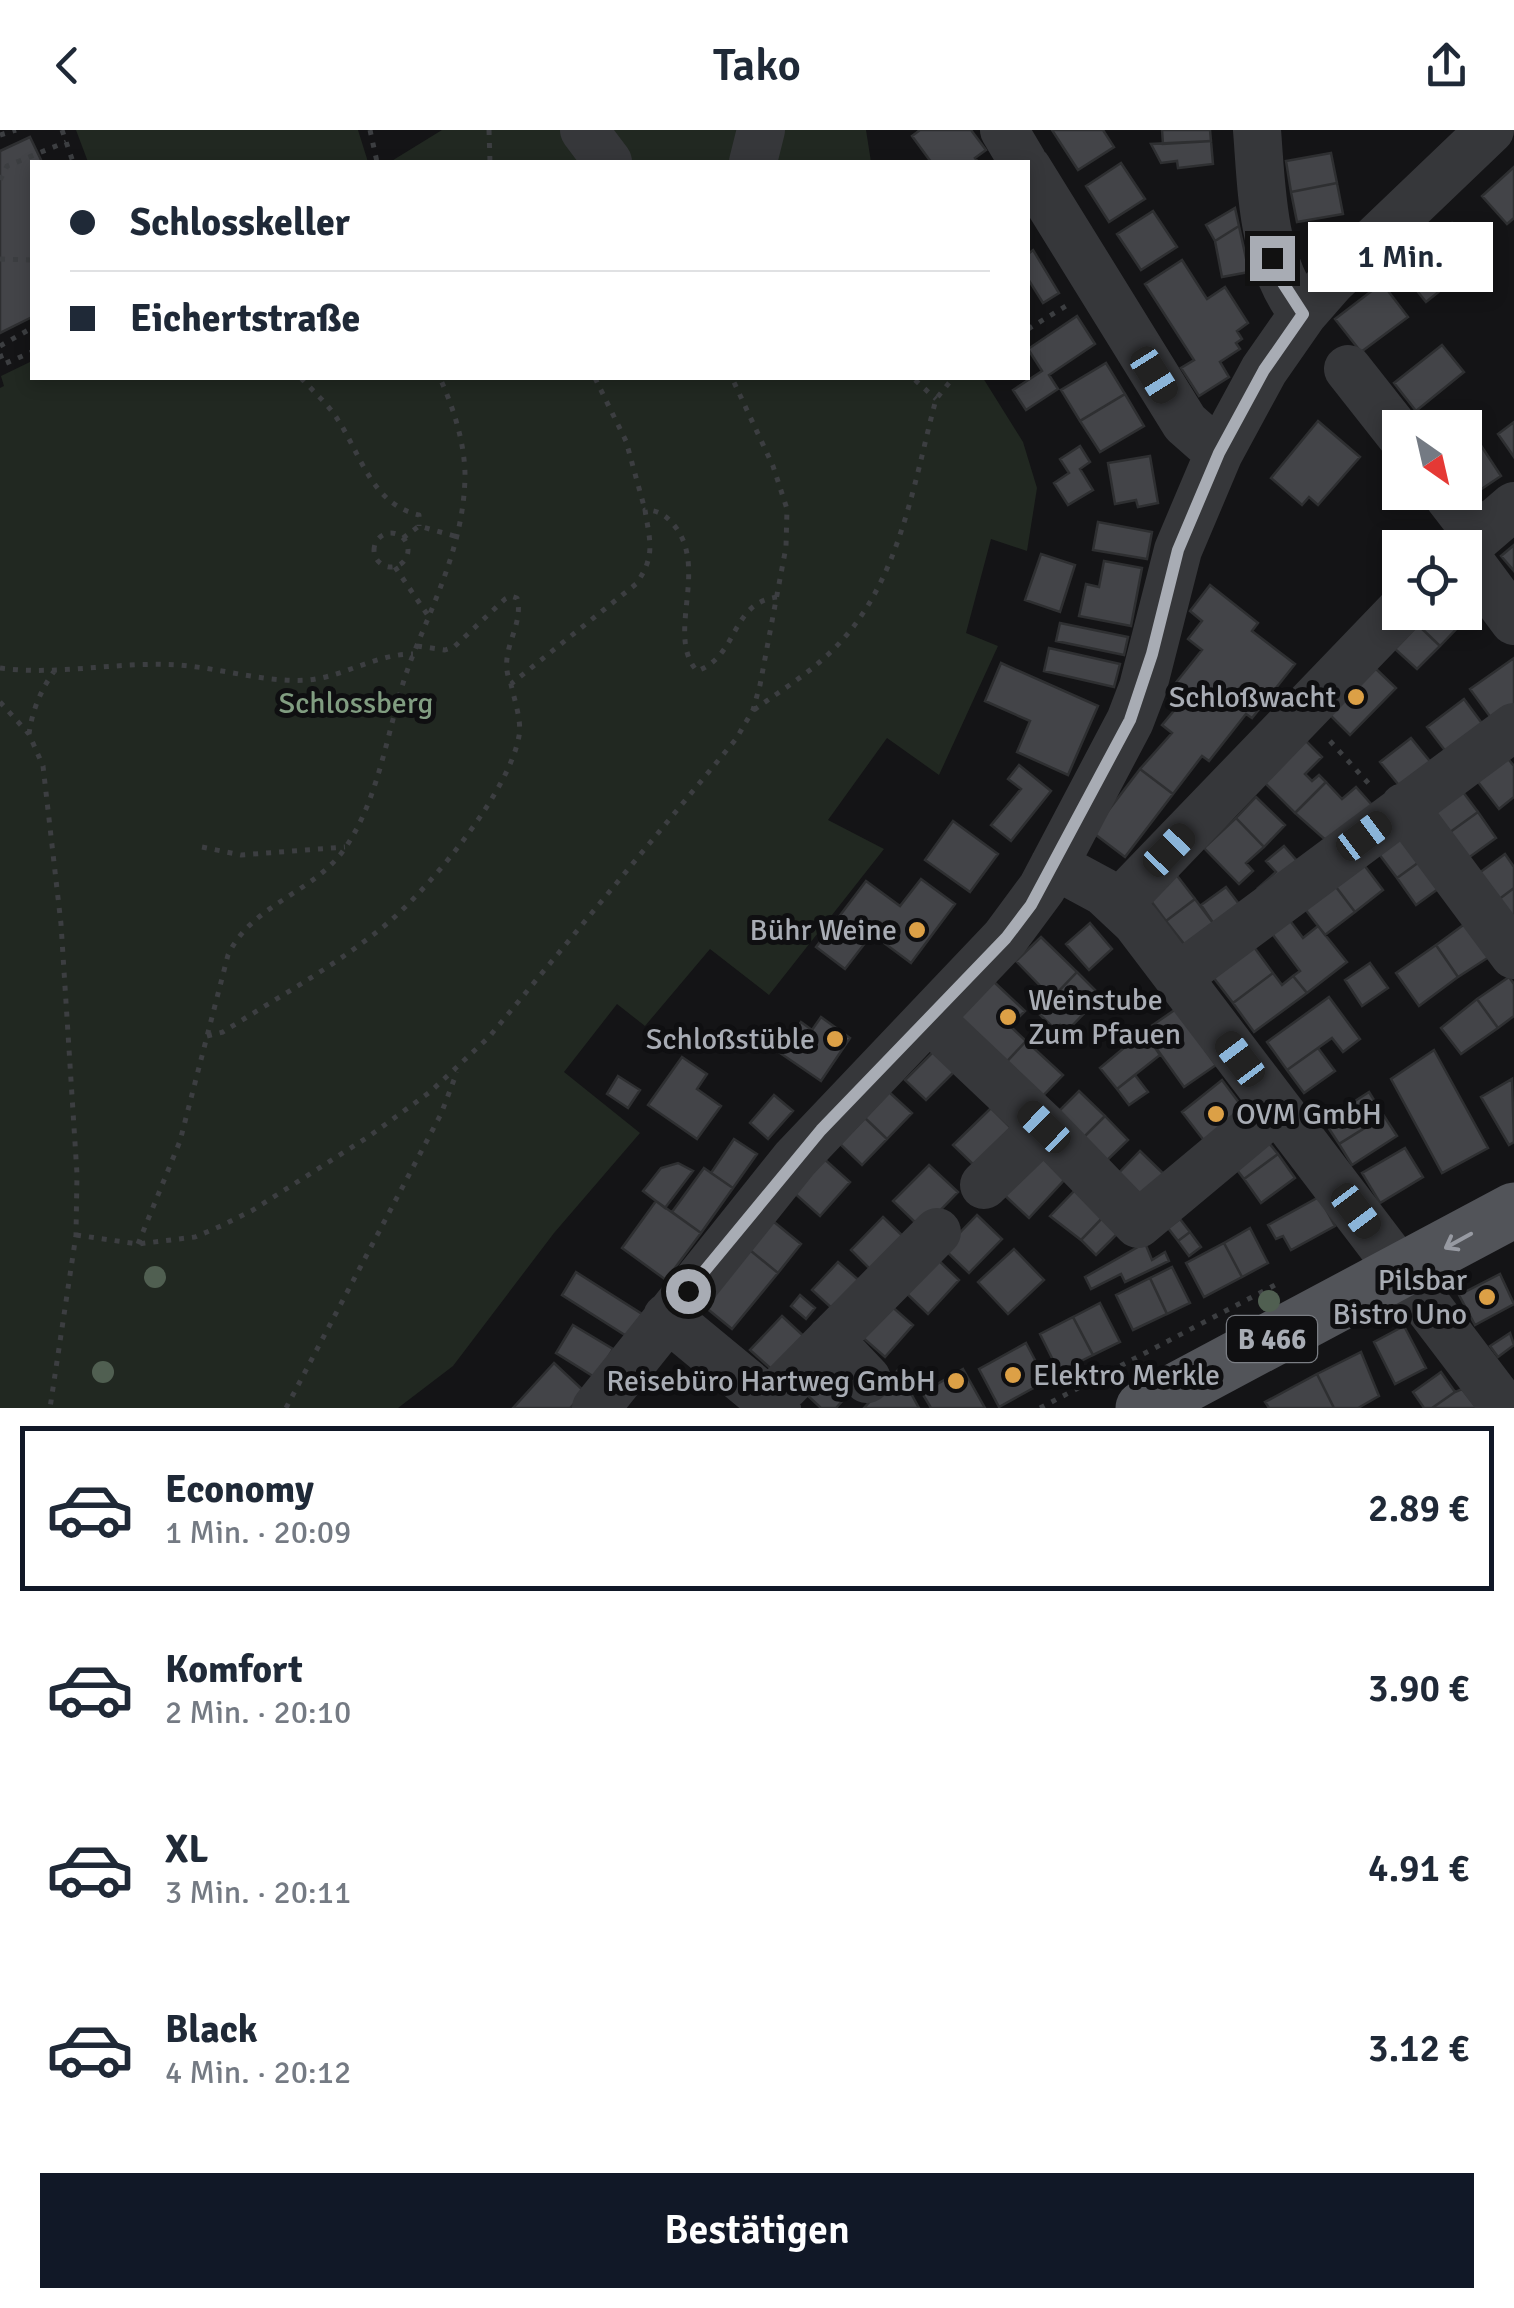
<!DOCTYPE html>
<html lang="de">
<meta charset="utf-8">
<style>
body{margin:0;font-family:Signika,sans-serif;background:#f2f2f3;color:#1f2937;height:100vh;display:flex;flex-direction:column;font-size:38px;white-space:nowrap}
*{box-sizing:border-box;margin:0}
p{font-size:32px;color:#747a83}
.icon{flex:none;width:55px;height:55px;fill:none;stroke:currentColor;stroke-width:2;stroke-linecap:round;stroke-linejoin:round}
.map{position:relative;height:1278px;overflow:hidden}
.drawer{display:flex;flex-direction:column;background:#fff;flex:1}
.drawer>*{flex:none}
.guide{position:absolute;left:30px;top:30px;width:1000px;height:220px;border-radius:0px;box-shadow:0 5px 15px #0003;display:grid;align-content:center;height:220px;padding:0 40px;background:#fff}
.needle{width:65px;rotate:146deg}
.fabs{position:absolute;left:1382px;top:280px;display:grid;gap:20px}
.fabs a{display:grid;place-items:center;width:100px;height:100px;border-radius:0px;background:#fff;box-shadow:0 5px 15px #0003;font-size:50px}
.end{position:absolute;width:45px;height:45px;margin:-22px;border:12px solid #a8acb4;background:#111;box-shadow:0 0 0 5px #111}
.from{border-radius:50%}
.bubble{position:absolute;height:70px;border-radius:0px;background:#fff;box-shadow:0 5px 15px #0003;font-size:32px;font-weight:600;line-height:70px;text-align:center}
.car{position:absolute;width:30px;height:60px;margin:-30px -15px;border-radius:12px;box-shadow:0 0 8px 2px #0007;background:linear-gradient(#222 24%,#8ab4d8 0 40%,#222 0 76%,#8ab4d8 0 86%,#222 0)}
.guide b{display:flex;align-items:center;gap:35px;height:95px;font-size:38px}
.guide b+b{border-top:2px solid #e0e1e3}
.guide i{width:25px;height:25px;background:#1f2937}
ul{padding:18px 0 0;list-style:none}
li{display:flex;align-items:center;gap:30px;height:165px;margin:0 20px 15px;padding:0 20px;border:5px solid transparent;border-radius:0px}
li div{flex:1}
li b{display:block;font-size:38px}
li em{font-style:normal;font-weight:600}
li.on{border-color:#111827}
li>.icon{width:90px;height:90px;stroke-width:1.5}
.button{display:flex;gap:20px;margin-top:auto;padding:20px 40px}
.button a{flex:1;height:115px;border-radius:0px;background:#111827;color:#fff;font-size:40px;font-weight:600;line-height:115px;text-align:center}
header{display:flex;justify-content:space-between;align-items:center;height:130px;padding:0 40px;background:#fff;font-size:45px;font-weight:600}
.map>svg:first-child{display:block}
</style>
<header><svg class="icon" aria-label="back" viewBox="0 0 24 24"><path d="M15 5l-7 7 7 7"/></svg>Tako<svg class="icon" aria-label="share" viewBox="0 0 24 24"><path d="M12 15V3M7 8l5-5 5 5M5 13v7h14v-7"/></svg></header>
<div class="map">
<svg width="1514" height="1278" viewBox="0 0 1514 1278">
<rect width="100%" height="100%" fill="#141416"/>
<!-- green -->
<path fill="#212821" d="M76,0h282l10,32h-280z
M442,0h424l5,32h-481z
M32,231v17h951l40,64 14,46 -10,63 -36,-12 -25,94 32,13 -59,129 -52,-37 -59,82 56,29 -115,146 -59,-46 -65,77 -28,-22 -53,68 76,61 -86,100 -101,133 -55,42h-398v-1020l4,-2 -3,-10z"/>
<!-- building -->
<path fill="#434448" stroke="#2e2f31" stroke-width="2.5" d="M920,0h51l15,20 -11,8 3,4h-47l-19,-26z
M1052,0h51l11,17 -36,23z
M1162,0h48l1,11 -48,3z
M30,7l12,25h-10v155l-32,16v-182z
M1211,11l2,23 -35,4 -1,-7 -16,2 -10,-19z
M1331,23l6,30 -46,9 -5,-31z
M1121,33l24,36 -36,23 -23,-36z
M1514,37v51l-7,6 -25,-28z
M1337,53l6,31 -46,8 -6,-30z
M1235,78l4,18 -24,15 -9,-16z
M1153,81l24,36 -36,23 -24,-36z
M1452,93l29,35 -55,44 -28,-35z
M1239,96l10,46 -27,5 -7,-36z
M1033,120l26,43 -16,10 -15,-24v-25z
M1182,130l25,39 18,-12 23,36 -11,8 5,8 -6,4 4,6 -20,13 9,15 -30,19 -18,-28 13,-8 -49,-76z
M1382,153l26,34 -47,35 -26,-33z
M1077,186l18,28 -46,31 9,14 -32,21 -13,-20 29,-19 -14,-22z
M1442,215l22,27 -48,39 -22,-28z
M1106,233l19,31 -45,27 -19,-31z
M1125,264l19,32 -44,26 -20,-31z
M1318,291l42,36 -42,48 -9,-8 -7,8 -31,-27z
M1514,292v35l-16,-23z
M1478,311l23,35 -33,22 -3,-48z
M1080,316l10,16 -10,7 13,21 -25,15 -14,-22 15,-10 -9,-14z
M1150,326l8,47 -20,4 -2,-7 -21,4 -7,-41z
M1098,392l54,10 -5,27 -54,-9z
M1514,415v26l-13,-15z
M1041,424l34,11 -15,47 -35,-12z
M1104,431l38,7 -11,58 -52,-10 7,-32 13,3z
M1210,455l48,38 -6,8 43,33 -43,54 -6,-4 -37,47 -7,-5 -29,38 -33,-25 32,-36 -10,-8 25,-30 -13,-10 28,-35 -14,-11 14,-18 -12,-10z
M1430,482h23l10,10 -23,24 -22,-21z
M1060,493l68,14 -4,18 -68,-14z
M1418,495l22,21 -23,23 -22,-20z
M1049,518l71,16 -6,23 -70,-16z
M1514,528v49l-20,15 -24,-33z
M1001,533l97,43 -30,69 -51,-23 13,-31 -45,-20z
M1374,537l22,21 -46,47 -21,-21z
M1464,569l23,31 -37,27 -23,-30z
M1411,608l22,27 -31,24 -22,-27z
M1304,609l18,18 -17,17 7,7 7,-6 7,7 -31,31 -32,-32z
M1505,625l9,11v31l-15,12 -24,-31z
M1019,635l32,26 -40,50 -20,-16 30,-36 -13,-10z
M1140,639l33,25 -48,63 -33,-25z
M1326,652l16,17 14,-12 17,19 -44,37 -34,-30z
M1460,658l18,24 -32,23 -18,-24z
M1256,667l29,28 -21,22 -28,-29z
M1478,682l18,26 -32,23 -18,-26z
M1236,688l28,29 -18,16 7,8 -14,13 -35,-36z
M953,691l45,33 -28,38 -45,-32z
M1406,699l20,28 -29,21 -21,-28z
M1284,716l21,24 -48,19 19,-17 -10,-11z
M1505,724l9,13v21l-20,15 -19,-27z
M1426,727l19,27 -29,21 -19,-27z
M1361,731l22,29 -28,22 -22,-29z
M1175,743l20,26 -29,22 -15,-20z
M921,749l34,25 -44,59 -39,-29 -27,35 -29,-22 50,-66 34,25z
M1333,753l22,29 -30,23 -23,-30z
M1226,757l16,21 -26,19 -15,-22z
M1514,758v42l-20,-27z
M1195,769l21,28 -28,22 -22,-28z
M1288,788l15,20 15,-12 29,36 -40,31 -14,-17 7,-5 -30,-40z
M1090,793l22,26 -23,21 -23,-26z
M1466,793l23,34 -31,20 -22,-32z
M1041,807l36,35 -25,26 -36,-37z
M1436,815l22,32 -39,29 -23,-33z
M1254,817l19,26 -40,30 -20,-26z
M1370,833l18,25 -26,18 -17,-26z
M1077,842l24,24 -35,36 -6,-7 -5,4 -17,-16z
M1273,843l9,12 11,-9 14,17 -53,39 -21,-29z
M1509,847l5,7v32l-16,12 -21,-29z
M993,851l32,30 -15,15 16,15 -28,30 -47,-45z
M1329,867l31,42 -17,13 -11,-14 -45,32 -20,-28z
M1477,869l21,29 -37,26 -20,-26z
M1176,879l40,56 -32,22 -40,-56z
M821,887l29,21 -29,43 -41,-28 21,-31 11,8z
M1144,901l16,24 -43,34 -17,-21z
M1026,911l37,34 -29,30 -36,-34z
M1318,918l17,23 -31,22 -17,-23z
M935,920l21,20 -30,30 -21,-20z
M1434,920l54,98 -46,25 -51,-94z
M682,927l25,17 -10,15 24,17 -24,33 -49,-34z
M1135,945l13,17 -19,13 -12,-16z
M618,946l22,14 -12,18 -21,-14z
M1512,949l2,63 -5,3 -28,-48z
M1222,950l27,36 -40,31 -27,-35z
M1079,961l26,25 -31,31 -25,-26z
M889,962l23,21 -25,26 -22,-21z
M1369,962l15,24 -45,28 -15,-23z
M774,965l19,16 -25,28 -18,-16z
M991,978l26,26 -37,37 -27,-26z
M1105,986l23,24 -31,30 -23,-23z
M1384,986l13,20 -45,29 -13,-21z
M865,988l22,21 -25,26 -22,-21z
M1260,1002l18,22 -34,25 -17,-22z
M734,1009l23,15 -24,34 -22,-15z
M1405,1018l18,29 -43,26 -18,-30z
M1040,1019l28,27 -39,42 -29,-27z
M1140,1021l30,29 -31,31 -30,-28z
M1278,1024l17,24 -34,25 -17,-24z
M822,1027l28,25 -30,34 -28,-25z
M678,1033l15,8 -28,37 -22,-17 18,-23z
M929,1035l29,27 -36,37 -29,-28z
M704,1038l29,20 -32,45 -29,-21z
M1079,1056l28,27 -26,27 -31,-24z
M1319,1067l16,29 -44,24 -8,-14 -7,3 -8,-14z
M656,1071l45,32 -35,47 -44,-32z
M1107,1083l16,15 -27,27 -15,-15z
M977,1085l25,24 -33,34 -25,-24z
M768,1087l33,27 -23,29 -33,-27z
M883,1087l24,23 -33,33 -23,-23z
M1180,1089l10,13 -12,9 -10,-13z
M1250,1098l18,35 -26,14 -18,-34z
M1190,1102l11,15 -12,9 -11,-15z
M1145,1113l7,17 13,-8 4,9 -44,21 -4,-8 -30,15 -6,-12z
M1224,1113l18,34 -38,20 -18,-34z
M745,1116l33,27 -46,56 -33,-27z
M1014,1119l30,31 -36,34 -30,-32z
M935,1127l24,23 -31,34 -24,-23z
M838,1132l24,21 -26,29 -24,-22z
M1172,1137l18,36 -23,11 -17,-36z
M576,1142l66,42 -14,23 -66,-42z
M1500,1144l14,30 -39,21 -16,-30z
M1150,1148l17,36 -34,16 -17,-35z
M800,1165l15,13 -9,11 -15,-13z
M1100,1173l20,39 -27,13 -20,-38z
M889,1174l24,21 -28,32 -24,-21z
M782,1186l27,25 -31,34 -28,-25z
M1073,1187l20,38 -34,17 -19,-38z
M573,1195l40,24 -17,29 -40,-25z
M1404,1196l22,42 -31,16 -21,-42z
M1510,1203l4,12 -16,12 -8,-11z
M1026,1213l20,38 -47,26 -20,-38z
M1361,1222l18,44 -21,12h-24l-17,-34z
M838,1232l22,19 -24,27h-15l-13,-12z
M554,1233l31,29 -15,16h-57z
M963,1239l22,39h-54l-9,-15z
M898,1240l21,38h-55z
M1441,1242l14,20 -23,16h-8l-11,-16z
M1317,1244l17,34h-65l-4,-6z
M1462,1259l15,19h-45l23,-16z"/>
<g fill="none" stroke-linecap="round" stroke-linejoin="round">
<!-- path -->
<path stroke="#3c3e41" stroke-width="5" stroke-dasharray="5 8" stroke-linecap="butt" d="M62,0l11,32
M370,0l7,32
M489,0l1,32
M0,5l16,-5
M0,50l7,-14 59,-24
M0,129l32,1
M1028,199l38,-23
M0,216l32,-18
M0,224l4,10 28,-12
M301,248c12,13 28,27 37,42 24,37 34,84 81,95v11
M595,248l31,63 19,69
M915,250l21,19
M374 420a17 17 0 1 1 34 0a17 17 0 1 1-34 0Z
M403,408l16,-12 39,11
M395,437l34,50
M417,516l28,4 9,-3 51,-48 6,-3 6,2c8,29 -21,54 -6,86l125,-100c20,-28 14,-42 9,-74 15,0 23,7 32,19 30,44 -11,107 20,142 42,-15 33,-68 80,-74
M0,538c59,8 119,-7 178,-3 43,3 87,18 131,15 36,-4 67,-26 104,-26
M0,572l29,32 14,32 18,158 16,250 -1,61 -26,173
M754,580c23,-17 48,-32 69,-51 75,-65 89,-169 113,-260l17,-21
M29,604c3,-23 12,-45 26,-64
M1330,611l40,44
M202,717l39,8 104,-8
M207,906l16,-4c55,-35 116,-68 166,-110 43,-37 120,-130 130,-186 3,-15 -5,-37 -8,-52
M76,1105l62,9 57,-7 26,-11 32,-16 115,-73 62,-45 59,-55 247,-298 17,-29 7,-25 26,-138 1,-38 -14,-43 -41,-88
M138,1114l42,-103 48,-186c23,-49 79,-60 112,-100 43,-56 47,-136 73,-200 24,-60 52,-116 52,-182 -1,-33 -12,-66 -25,-95
M286,1278l155,-294 16,-42
M1040,1278l235,-123"/>
<!-- minor -->
<path stroke="#36373a" stroke-width="48" d="M584,0l24,32
M1004,0l19,32
M1257,0c5,64 5,131 46,184
M753,32l8,-32
M1028,39l157,254 34,30
M1348,239l52,66
M1445,362l34,44
M1465,418l49,-42
M1465,425l49,66
M1404,677l110,148
M1054,735l50,27 32,30 369,486
M1119,773l281,-292
M1179,846l335,-249
M929,888l115,109 94,97 139,-116
M984,1055l60,-58
M667,1187l110,91
M830,1210l37,39
M769,1272l168,-170
M596,1278l199,-249 210,-221 37,-50 88,-167 13,-34 35,-137 41,-97 45,-83 39,-56 28,-32 159,-152"/>
<!-- major -->
<path stroke="#525459" stroke-width="55" d="M1143,1278l371,-198"/>
</g>
<!-- trees -->
<g fill="#505f51">
<circle cx="155" cy="1147" r="11"/>
<circle cx="1269" cy="1171" r="11"/>
<circle cx="1381" cy="1185" r="11"/>
<circle cx="103" cy="1242" r="11"/>
</g>
<!-- one-way arrows -->
<defs><path id="oneway-shaft" d="M-6 0H5M1.5-3L5.5 0L1.5 3" fill="none" stroke-width="1.6" stroke-linecap="round" stroke-linejoin="round" transform="scale(2.5)"/></defs>
<use stroke="#979aa2" href="#oneway-shaft" transform="translate(1458 1111) rotate(151)"/>
<g fill="none" stroke-linecap="round" stroke-linejoin="round">
<!-- route -->
<path stroke="#a8acb4" stroke-width="12" d="M688,1161l133,-161 185,-192 25,-33 99,-185 22,-66 26,-104 41,-97 45,-83 39,-56 -22,-34 -9,-22"/>
</g>
<!-- markers -->
<g fill="#dca046" stroke="#0f0f11" stroke-width="4">
<circle cx="1356" cy="567" r="10"/>
<circle cx="917" cy="800" r="10"/>
<circle cx="1008" cy="887" r="10"/>
<circle cx="835" cy="909" r="10"/>
<circle cx="1216" cy="984" r="10"/>
<circle cx="1487" cy="1167" r="10"/>
<circle cx="1013" cy="1245" r="10"/>
<circle cx="956" cy="1251" r="10"/>
</g>
<g text-anchor="middle" stroke-width="10" stroke-linejoin="round" paint-order="stroke">
<!-- shield labels -->
<rect fill="#0f0f11" stroke="#7a7d83" stroke-width="2.5" x="1227" y="1186" width="90" height="46" rx="8"/>
<g font-size="28" font-weight="bold" fill="#a8acb4">
<text x="1272" y="1219">B 466</text>
</g>
<!-- poi labels -->
<g font-size="30" fill="#a8acb4" stroke="#0f0f11" text-anchor="end">
<text x="1336" y="577">Schloßwacht</text>
<text x="897" y="810">Bühr Weine</text>
<text x="1028" y="880" text-anchor="start">Weinstube<tspan x="1028" dy="34">Zum Pfauen</tspan></text>
<text x="815" y="919">Schloßstüble</text>
<text x="1236" y="994" text-anchor="start">OVM GmbH</text>
<text x="1467" y="1160">Pilsbar<tspan x="1467" dy="34">Bistro Uno</tspan></text>
<text x="1033" y="1255" text-anchor="start">Elektro Merkle</text>
<text x="936" y="1261">Reisebüro Hartweg GmbH</text>
</g>
<!-- park labels -->
<g font-size="30" fill="#819d81" stroke="#0f0f11">
<text x="356" y="583">Schlossberg</text>
</g>
</g>
</svg>
<div class="fabs">
<a><svg class="needle" viewBox="-14 -14 28 28"><path d="M0-13l5 13h-10z" fill="#e53935"/><path d="M0 13l5-13h-10z" fill="#747a83"/></svg></a>
<a><svg class="icon" aria-label="locate" viewBox="0 0 24 24"><circle cx="12" cy="12" r="6"/><path d="M12 2v4M12 18v4M2 12h4M18 12h4"/></svg></a>
</div>
<i class="end from" style="left:688px;top:1161px"></i>
<i class="end" style="left:1272px;top:128px"></i>
<div class="bubble" style="left:1308px;top:92px;width:185px">1 Min.</div>
<i class="car" style="left:1154px;top:245px;rotate:148deg"></i>
<i class="car" style="left:1364px;top:706px;rotate:53deg"></i>
<i class="car" style="left:1169px;top:720px;rotate:44deg"></i>
<i class="car" style="left:1240px;top:929px;rotate:323deg"></i>
<i class="car" style="left:1044px;top:997px;rotate:314deg"></i>
<i class="car" style="left:1356px;top:1081px;rotate:143deg"></i>
<div class="guide">
<b><i class="from"></i>Schlosskeller</b>
<b><i></i>Eichertstraße</b>
</div>
</div>
<section class="drawer">
<ul>
<li class="on"><svg class="icon" aria-label="car" viewBox="0 0 24 24"><path d="M5 17H2v-5l4-1 3-4h7l3 4 3 1v5h-3M9 17h6M6 11h13"/><circle cx="7" cy="17" r="2"/><circle cx="17" cy="17" r="2"/></svg><div><b>Economy</b><p>1 Min. · 20:09</p></div><em>2.89 €</em></li>
<li><svg class="icon" aria-label="car" viewBox="0 0 24 24"><path d="M5 17H2v-5l4-1 3-4h7l3 4 3 1v5h-3M9 17h6M6 11h13"/><circle cx="7" cy="17" r="2"/><circle cx="17" cy="17" r="2"/></svg><div><b>Komfort</b><p>2 Min. · 20:10</p></div><em>3.90 €</em></li>
<li><svg class="icon" aria-label="car" viewBox="0 0 24 24"><path d="M5 17H2v-5l4-1 3-4h7l3 4 3 1v5h-3M9 17h6M6 11h13"/><circle cx="7" cy="17" r="2"/><circle cx="17" cy="17" r="2"/></svg><div><b>XL</b><p>3 Min. · 20:11</p></div><em>4.91 €</em></li>
<li><svg class="icon" aria-label="car" viewBox="0 0 24 24"><path d="M5 17H2v-5l4-1 3-4h7l3 4 3 1v5h-3M9 17h6M6 11h13"/><circle cx="7" cy="17" r="2"/><circle cx="17" cy="17" r="2"/></svg><div><b>Black</b><p>4 Min. · 20:12</p></div><em>3.12 €</em></li>
</ul>
<div class="button"><a>Bestätigen</a></div>
</section>
